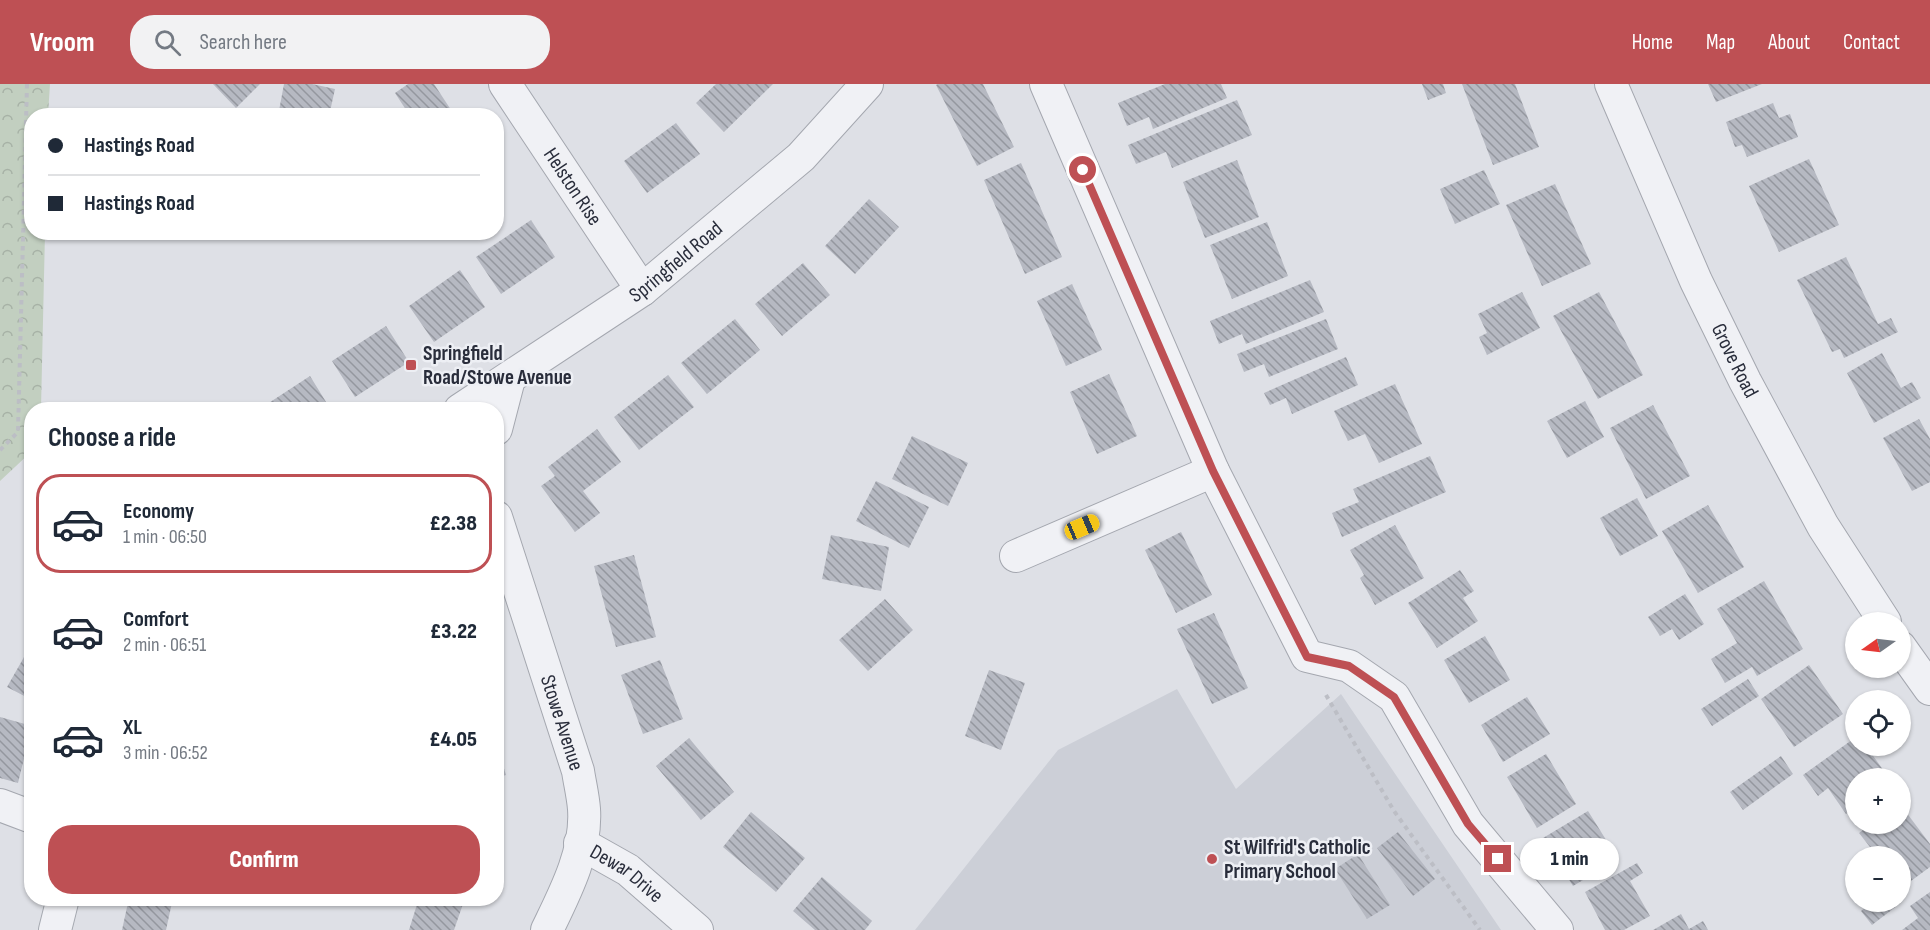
<!DOCTYPE html>
<meta charset="utf-8">
<style>
body{margin:0;font-family:"Sofia Sans Condensed",sans-serif;background:#f2f2f3;color:#1f2937;height:100vh;display:flex;flex-direction:column;font-size:22px;white-space:nowrap}
*{box-sizing:border-box;margin:0}
p{font-size:20px;color:#747a83}
.icon{flex:none;width:33px;height:33px;fill:none;stroke:currentColor;stroke-width:2;stroke-linecap:round;stroke-linejoin:round}
.map{position:relative;flex:1;overflow:hidden}
.panel{position:absolute;left:24px;top:318px;width:480px;height:504px;display:flex;flex-direction:column;background:#fff;border-radius:24px;box-shadow:0 2px 4px #0004}
.panel>*{flex:none}
.top-card{position:absolute;left:24px;top:24px;width:480px;height:132px;border-radius:24px;box-shadow:0 2px 4px #0004;display:grid;align-content:center;height:132px;padding:0 24px;background:#fff}
.needle{width:39px;rotate:256deg}
.controls{position:absolute;left:1845px;top:528px;display:grid;gap:12px}
.controls a{display:grid;place-items:center;width:66px;height:66px;border-radius:50%;background:#fff;box-shadow:0 2px 4px #0004;font-size:30px}
.end{position:absolute;width:27px;height:27px;margin:-14px;border:8px solid #be5054;background:#fff;box-shadow:0 0 0 3px #fff}
.from{border-radius:50%}
.bubble{position:absolute;height:42px;border-radius:21px;background:#fff;box-shadow:0 2px 4px #0004;font-size:20px;font-weight:800;line-height:42px;text-align:center}
.car{position:absolute;width:18px;height:36px;margin:-18px -9px;border-radius:8px;box-shadow:0 0 4px 2px #0007;background:linear-gradient(#f5c518 24%,#345 0 40%,#f5c518 0 76%,#345 0 86%,#f5c518 0)}
.top-card b{display:flex;align-items:center;gap:21px;height:57px;font-size:22px}
.top-card b+b{border-top:2px solid #e0e1e3}
.top-card i{width:15px;height:15px;background:#1f2937}
ul{padding:0;list-style:none}
li{display:flex;align-items:center;gap:18px;height:99px;margin:0 12px 9px;padding:0 12px;border:3px solid transparent;border-radius:24px}
li div{flex:1}
li b{display:block;font-size:22px}
li em{font-style:normal;font-weight:800}
li.selected{border-color:#be5054}
li>.icon{width:54px;height:54px;stroke-width:1.5}
h2{padding:0 24px;font-size:27px;line-height:72px}
.action{display:flex;gap:12px;margin-top:auto;padding:12px 24px}
.action a{flex:1;height:69px;border-radius:24px;background:#be5054;color:#fff;font-size:24px;font-weight:800;line-height:69px;text-align:center}
header{display:flex;align-items:center;gap:36px;box-sizing:border-box;height:84px;padding:0 30px;background:#be5054;color:#fff}
header strong{font-size:28px}
nav{display:flex;gap:33px;margin-inline-start:auto;font-size:21px}
.search{width:420px;height:54px;background:#f2f2f3;display:flex;align-items:center;gap:15px;box-sizing:border-box;padding:0 21px;border-radius:24px;color:#747a83;font-size:22px}
.map>svg:first-child{display:block}
</style>
<header>
<strong>Vroom</strong>
<div class="search"><svg class="icon" aria-label="search" viewBox="0 0 24 24"><circle cx="10" cy="10" r="6"/><path d="M15 15l6 6"/></svg>Search here</div>
<nav><a>Home</a><a>Map</a><a>About</a><a>Contact</a></nav>
</header>
<div class="map">
<svg width="1930" height="846" viewBox="0 0 1930 846">
<defs>
<pattern id="park-crowns" width="20" height="18" patternUnits="userSpaceOnUse" patternTransform="scale(1.5)"><rect width="20" height="18" fill="#c2cfc0"/><path d="M2 6a3 3 0 1 1 6 0M12 15a3 3 0 1 1 6 0" fill="none" stroke="#a7b2a6"/></pattern>
<pattern id="building-back-hatch" width="6" height="6" patternUnits="userSpaceOnUse" patternTransform="scale(1.5)"><rect width="6" height="6" fill="#b6b9c2"/><path d="M-1 5l2 2M0 0l6 6M5-1l2 2" fill="none" stroke="#94979f"/></pattern>
</defs>
<rect width="100%" height="100%" fill="#dee0e6"/>
<!-- built -->
<path fill="#cccfd7" d="M1177,605l59,100 105,-95 160,236h-586l143,-180z"/>
<!-- park -->
<path fill="url(#park-crowns)" d="M0,0h50l-2,31 -16,1v116l13,1 -4,176 -9,1 -1,42 -31,29z"/>
<!-- building -->
<path fill="url(#building-back-hatch)" d="M213,0h47l-24,24z
M284,0h28l23,5 -6,27h-51z
M408,0h26l21,32h-45l-15,-23z
M716,0h57l-49,48 -28,-29z
M938,0h45l31,63 -37,19 -41,-81z
M1165,0h56l6,14 -74,31 -4,-12 -22,9 -9,-23z
M1422,0h21l3,9 -18,7z
M1462,0h53l24,63 -46,18z
M1708,0h54l-46,18z
M1237,16l15,35 -80,33 -6,-16 -30,12 -8,-19z
M1773,19l6,15 11,-4 8,23 -51,20 -5,-12 -7,2 -9,-25z
M676,39l24,31 -53,39 -23,-32z
M1809,75l30,66 -60,27 -30,-66z
M1237,76l22,57 -54,21 -22,-56z
M1021,79l41,94 -37,17 -41,-94z
M1484,86l16,34 -45,20 -15,-35z
M1555,100l36,80 -49,22 -36,-81z
M869,115l30,28 -44,47 -30,-28z
M531,136l24,37 -54,37 -25,-37z
M1267,138l21,54 -56,23 -22,-54z
M1846,173l32,67 13,-6 7,14 -54,26 -4,-9 -8,3 -35,-72z
M803,179l27,32 -48,41 -27,-32z
M460,186l25,37 -51,35 -25,-36z
M1310,196l14,32 -78,32 -4,-10 -23,10 -9,-23z
M1072,200l30,66 -36,16 -29,-65z
M1522,208l18,36 -53,27 -8,-18 8,-4 -9,-19z
M1599,208l44,83 -45,24 -45,-83z
M735,235l25,31 -53,44 -26,-31z
M1326,235l12,30 -69,28 -5,-13 -20,8 -7,-18z
M386,242l23,36 -54,35 -23,-36z
M1882,269l19,35 11,-6 9,16 -47,25 -27,-50z
M1346,273l12,28 -66,29 -6,-16 -16,7 -6,-12z
M1109,290l28,62 -40,18 -27,-62z
M668,291l26,32 -55,43 -25,-33z
M310,292l21,34h-73z
M1395,300l27,60 -43,19 -14,-29 -17,7 -14,-30z
M1585,317l19,36 -37,21 -20,-37z
M1653,321l37,71 -44,23 -36,-71z
M1919,335l11,20v43l-18,9 -29,-53z
M597,345l24,33 -38,29 17,22 -25,19 -34,-46 14,-10 -7,-9z
M912,352l56,27 -20,43 -56,-27z
M1430,372l16,36 -104,45 -10,-24 27,-11 -6,-13z
M876,397l53,26 -20,41 -53,-27z
M1637,414l21,38 -38,20 -20,-38z
M1708,421l36,62 -46,26 -36,-62z
M1395,441l29,53 -49,27 -15,-27 4,-3 -14,-25z
M1181,448l31,63 -36,18 -31,-63z
M831,451l58,12 -8,44 -59,-12z
M634,471l22,82 -40,10 -22,-81z
M1460,486l14,21 -11,7 15,23 -41,27 -29,-45z
M1764,497l39,68 -46,27 -5,-9 -27,16 -14,-24 26,-16 -20,-34z
M1685,510l19,30 -25,16 -7,-11 -12,7 -12,-19z
M885,515l28,31 -45,41 -29,-31z
M1214,529l34,75 -36,16 -35,-75z
M1485,552l25,44 -41,23 -25,-43z
M32,559v57l-25,-13z
M660,576l23,59 -40,15 -22,-59z
M1809,581l34,49 -49,33 -33,-48z
M989,586l36,13 -24,67 -36,-14z
M1748,595l11,17 -47,30 -11,-17z
M1527,613l23,37 -47,28 -22,-37z
M0,633l32,9 -14,57 -18,-5z
M1856,653v9h10l23,32h-33v29l-10,7 -18,-26 -10,8 -15,-21z
M689,654l45,54 -33,28 -45,-54z
M496,659l10,32 -10,3z
M1546,670l30,50 -39,24 -30,-51z
M1781,672l12,18 -50,36 -13,-18z
M1900,720l30,40v23l-30,22v-33h-23l-18,-23 12,-9h29z
M1588,727l30,48 -45,27 -30,-48z
M751,728l54,46 -29,34 -53,-45z
M1398,748l37,47 -22,17 -36,-48z
M1358,770l32,51 -23,14 -32,-50z
M1637,779l6,10 -13,8 20,35 -26,14h-19l-20,-38z
M822,793l50,44 -7,9h-50l-22,-19z
M1930,808v38h-28l16,-12 -8,-12z
M129,814h44l-7,32h-44z
M419,814h27l17,6 -9,26h-45z
M1872,818h30l-30,23 -11,-14z
M1681,830l8,15 14,-8 5,9h-55z"/>
<g fill="none" stroke-linecap="round" stroke-linejoin="round">
<!-- street casing -->
<g stroke="#a4a7af" stroke-width="34">
<g id="street">
<path id="s1" d="M505,0l137,206"/>
<path d="M1046,0l167,387 94,185 42,10 45,31 74,127 89,106"/>
<path id="s2" d="M1611,0l85,197 49,100 78,145 62,96"/>
<path id="s3" d="M460,326l182,-120 159,-133 66,-73"/>
<path d="M496,345l13,-50"/>
<path id="s4" d="M496,433l82,254c2,13 5,25 6,38 3,42 -19,84 -37,121"/>
<path d="M1016,472l197,-85"/>
<path d="M1900,563l30,42"/>
<path d="M0,721l32,12"/>
<path id="s5" d="M580,759l48,27 69,60"/>
<path d="M55,846l8,-32"/>
</g>
</g>
<!-- path -->
<path stroke="#bcbec5" stroke-width="4" stroke-dasharray="4.5 4.5" stroke-linecap="butt" d="M0,366l18,-18 9,-348
M1326,611l68,116 86,119"/>
<!-- street -->
<use href="#street" stroke="#f0f1f5" stroke-width="32"/>
</g>
<g fill="none" stroke-linecap="round" stroke-linejoin="round">
<!-- route -->
<path stroke="#be5054" stroke-width="8" d="M1083,86l130,301 94,186 42,9 45,31 74,127 30,35"/>
</g>
<!-- markers -->
<g fill="#be5054" stroke="#edeff4" stroke-width="2">
<rect x="405" y="275" width="12" height="12" rx="3"/>
<circle cx="1212" cy="775" r="6"/>
</g>
<g text-anchor="middle" stroke-width="5" stroke-linejoin="round" paint-order="stroke">
<!-- street labels -->
<g font-size="21" fill="#292d3b" stroke="#edeff4">
<text dy="7" stroke="none"><textPath href="#s1" startOffset="123">Helston Rise</textPath></text>
<text dy="7" stroke="none"><textPath href="#s3" startOffset="262">Springfield Road</textPath></text>
<text dy="7" stroke="none"><textPath href="#s2" startOffset="303">Grove Road</textPath></text>
<text dy="7" stroke="none"><textPath href="#s4" startOffset="216">Stowe Avenue</textPath></text>
<text dy="7" stroke="none"><textPath href="#s5" startOffset="56">Dewar Drive</textPath></text>
</g>
<!-- poi labels -->
<g font-size="21" font-weight="bold" fill="#292d3b" stroke="#edeff4" text-anchor="start">
<text x="423" y="276">Springfield<tspan x="423" dy="24">Road/Stowe Avenue</tspan></text>
<text x="1224" y="770">St Wilfrid's Catholic<tspan x="1224" dy="24">Primary School</tspan></text>
</g>
</g>
</svg>
<div class="controls">
<a><svg class="needle" viewBox="-14 -14 28 28"><path d="M0-13l5 13h-10z" fill="#e53935"/><path d="M0 13l5-13h-10z" fill="#747a83"/></svg></a>
<a><svg class="icon" aria-label="locate" viewBox="0 0 24 24"><circle cx="12" cy="12" r="6"/><path d="M12 2v4M12 18v4M2 12h4M18 12h4"/></svg></a>
<a>+</a>
<a>−</a>
</div>
<i class="end from" style="left:1083px;top:86px"></i>
<i class="end" style="left:1498px;top:775px"></i>
<div class="bubble" style="left:1520px;top:754px;width:99px">1 min</div>
<i class="car" style="left:1082px;top:443px;rotate:67deg"></i>
<div class="top-card">
<b><i class="from"></i>Hastings Road</b>
<b><i></i>Hastings Road</b>
</div>
<section class="panel">
<h2>Choose a ride</h2>
<ul>
<li class="selected"><svg class="icon" aria-label="car" viewBox="0 0 24 24"><path d="M5 17H2v-5l4-1 3-4h7l3 4 3 1v5h-3M9 17h6M6 11h13"/><circle cx="7" cy="17" r="2"/><circle cx="17" cy="17" r="2"/></svg><div><b>Economy</b><p>1 min · 06:50</p></div><em>£2.38</em></li>
<li><svg class="icon" aria-label="car" viewBox="0 0 24 24"><path d="M5 17H2v-5l4-1 3-4h7l3 4 3 1v5h-3M9 17h6M6 11h13"/><circle cx="7" cy="17" r="2"/><circle cx="17" cy="17" r="2"/></svg><div><b>Comfort</b><p>2 min · 06:51</p></div><em>£3.22</em></li>
<li><svg class="icon" aria-label="car" viewBox="0 0 24 24"><path d="M5 17H2v-5l4-1 3-4h7l3 4 3 1v5h-3M9 17h6M6 11h13"/><circle cx="7" cy="17" r="2"/><circle cx="17" cy="17" r="2"/></svg><div><b>XL</b><p>3 min · 06:52</p></div><em>£4.05</em></li>
</ul>
<div class="action"><a>Confirm</a></div>
</section>
</div>
